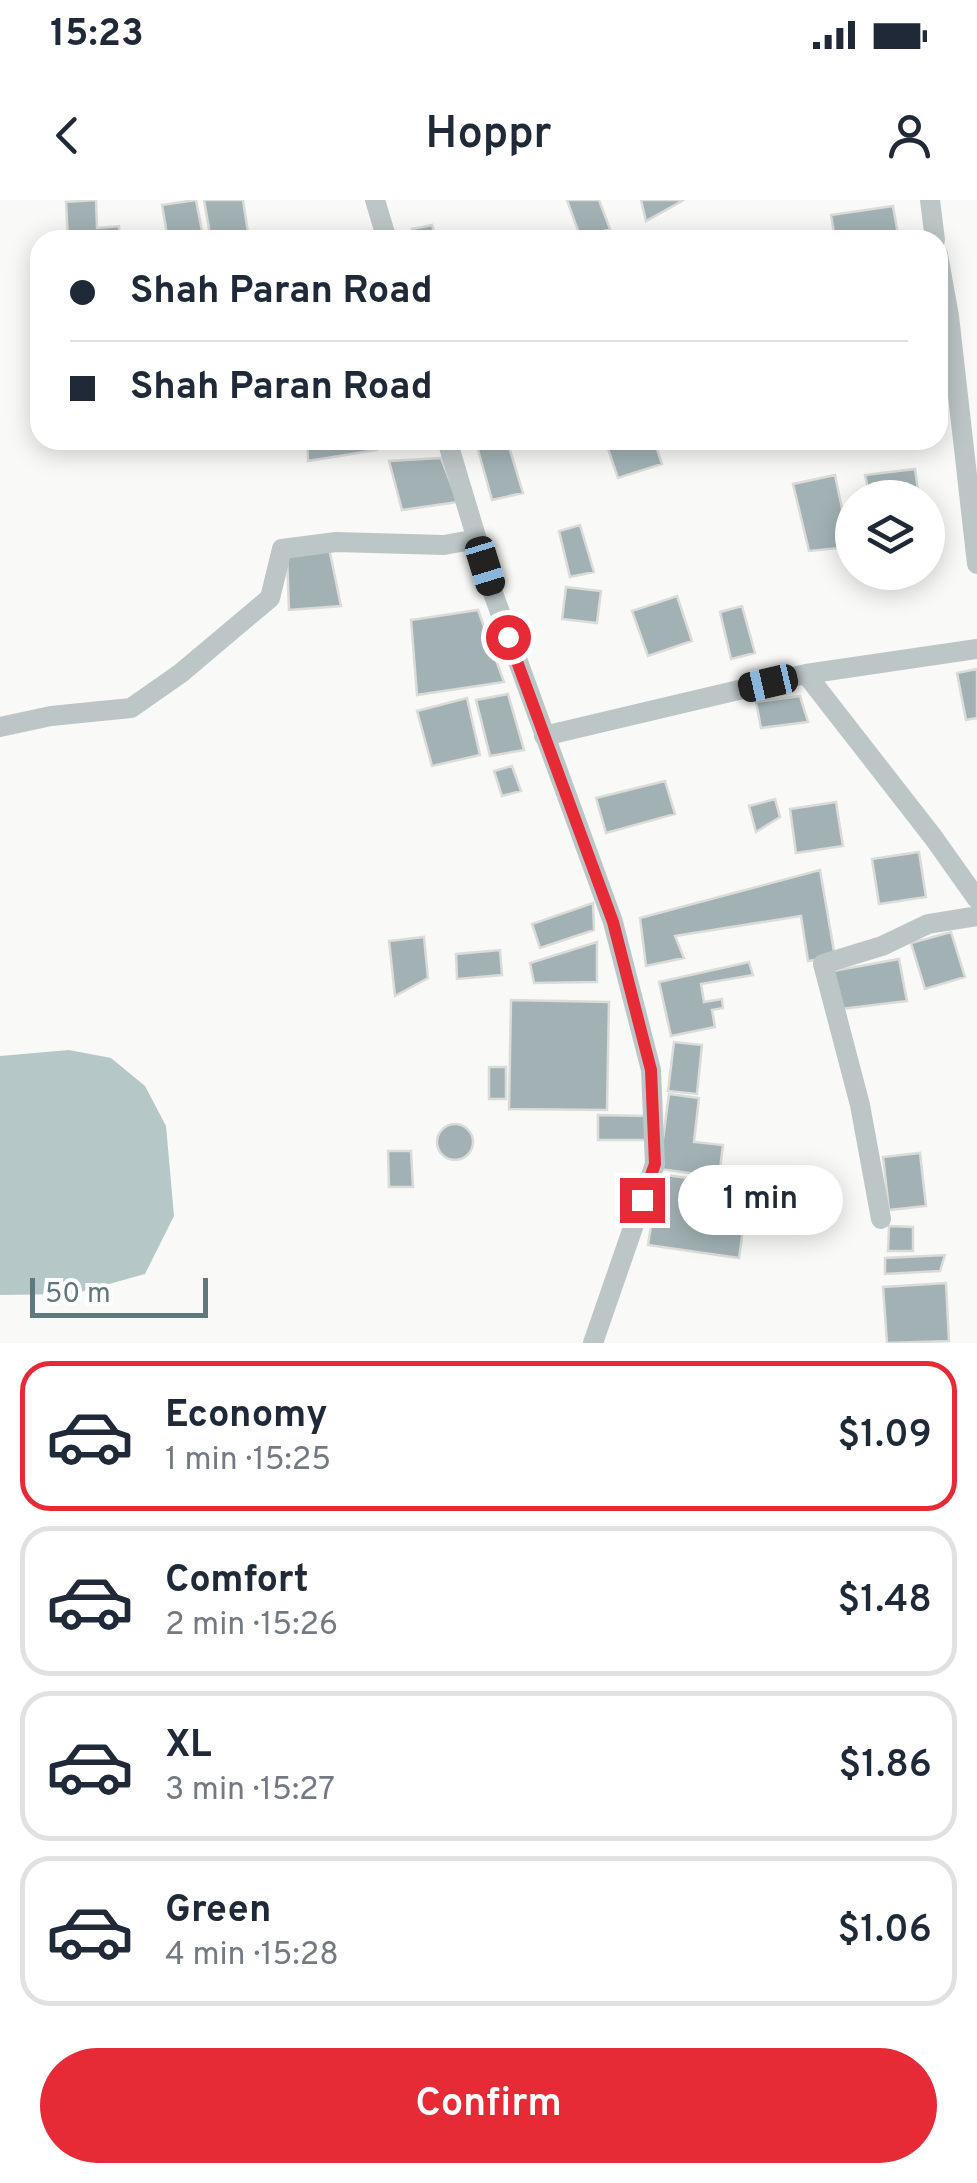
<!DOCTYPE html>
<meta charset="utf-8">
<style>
body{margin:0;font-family:Overpass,sans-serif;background:#f2f2f3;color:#1f2937;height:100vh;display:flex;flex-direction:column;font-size:38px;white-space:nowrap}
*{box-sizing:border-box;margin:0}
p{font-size:32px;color:#747a83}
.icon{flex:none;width:55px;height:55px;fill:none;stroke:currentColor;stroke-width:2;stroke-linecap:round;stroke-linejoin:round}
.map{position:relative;height:1143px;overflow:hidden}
.sheet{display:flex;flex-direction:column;background:#fff;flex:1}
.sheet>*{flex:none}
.banner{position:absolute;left:30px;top:30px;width:918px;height:220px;border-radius:30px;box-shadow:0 5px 25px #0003;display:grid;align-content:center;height:220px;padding:0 40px;background:#fff}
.fabs{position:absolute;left:835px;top:280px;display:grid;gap:20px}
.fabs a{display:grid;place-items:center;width:110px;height:110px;border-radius:50%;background:#fff;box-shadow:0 5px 25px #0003;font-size:50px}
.scale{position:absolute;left:30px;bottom:25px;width:178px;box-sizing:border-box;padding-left:10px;border:5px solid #5f787d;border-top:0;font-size:28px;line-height:35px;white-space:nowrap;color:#5f787d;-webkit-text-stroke:8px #fff;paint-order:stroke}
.end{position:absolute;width:45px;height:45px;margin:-22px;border:12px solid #e62a36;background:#fff;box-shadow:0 0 0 5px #fff}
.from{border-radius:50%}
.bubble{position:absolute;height:70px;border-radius:35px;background:#fff;box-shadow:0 5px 25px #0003;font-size:32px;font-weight:600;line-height:70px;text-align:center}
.car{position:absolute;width:30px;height:60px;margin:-30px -15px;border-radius:12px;box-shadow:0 0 8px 2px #0007;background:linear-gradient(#222 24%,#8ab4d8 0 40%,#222 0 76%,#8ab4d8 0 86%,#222 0)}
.banner b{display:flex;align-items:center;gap:35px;height:95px;font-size:38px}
.banner b+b{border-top:2px solid #e0e1e3}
.banner i{width:25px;height:25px;background:#1f2937}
ul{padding:18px 0 0;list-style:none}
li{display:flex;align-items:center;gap:30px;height:150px;margin:0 20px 15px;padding:0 20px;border:5px solid #e0e1e3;border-radius:30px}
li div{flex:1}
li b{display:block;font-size:38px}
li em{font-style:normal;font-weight:600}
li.selected{border-color:#e62a36}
li>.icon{width:90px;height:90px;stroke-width:1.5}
.primary-button{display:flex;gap:20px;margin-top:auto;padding:20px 40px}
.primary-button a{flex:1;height:115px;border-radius:60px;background:#e62a36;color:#fff;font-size:40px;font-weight:600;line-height:115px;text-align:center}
.status{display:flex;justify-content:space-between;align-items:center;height:70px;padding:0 50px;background:#fff;direction:ltr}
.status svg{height:28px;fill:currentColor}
header{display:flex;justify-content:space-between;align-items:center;height:130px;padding:0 40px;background:#fff;font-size:45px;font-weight:600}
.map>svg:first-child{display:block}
</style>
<div class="status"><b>15:23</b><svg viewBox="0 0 49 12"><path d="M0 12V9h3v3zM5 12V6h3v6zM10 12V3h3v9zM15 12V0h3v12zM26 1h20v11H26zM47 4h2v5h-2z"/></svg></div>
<header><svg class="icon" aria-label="back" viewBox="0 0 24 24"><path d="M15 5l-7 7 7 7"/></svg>Hoppr<svg class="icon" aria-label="person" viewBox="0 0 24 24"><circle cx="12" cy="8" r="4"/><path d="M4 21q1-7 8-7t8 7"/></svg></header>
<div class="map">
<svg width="977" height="1143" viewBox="0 0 977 1143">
<rect width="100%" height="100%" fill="#f9f9f7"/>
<!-- water -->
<path fill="#b5c7c7" d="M69,850l42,8 34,28 21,40 8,90 -29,58 -72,20 -73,1v-239z"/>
<!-- building -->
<path fill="#a2b2b4" stroke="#dbdbd9" stroke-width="2.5" d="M96,0l1,28 22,-2 1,14h-52l-2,-38z
M196,0l7,36 -35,4 -6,-35z
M204,0h39l6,39 -38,1z
M567,0h32l11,29 -29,10z
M641,0h43l-38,21z
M893,6l6,34h-64l-4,-25z
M432,25l5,15h-21l-4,-11z
M307,240h68l2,10 -69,11z
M500,240h7l16,53 -31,7 -15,-54z
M605,240h49l8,24 -44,14z
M441,258l17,44 -56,8 -13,-49z
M915,269l4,29h-49l-5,-23z
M835,275l15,72 -41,4 -16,-67z
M580,325l14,47 -24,5 -11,-46z
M329,348l12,58 -52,4 -2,-53z
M566,387l35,4 -4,32 -35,-4z
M677,396l15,45 -44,15 -16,-45z
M742,406l13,47 -24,6 -11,-47z
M478,410l26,72 -87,13 -6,-75z
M977,469v49l-11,2 -9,-47z
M508,494l16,56 -34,6 -14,-56z
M800,496l8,26 -47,6 -5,-26z
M467,498l13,57 -48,11 -15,-55z
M512,566l9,25 -19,5 -8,-25z
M665,581l10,33 -69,19 -10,-35z
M775,599l5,18 -24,15 -7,-26z
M836,602l7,44 -47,7 -6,-44z
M919,652l7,45 -47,7 -7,-45z
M820,670l15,87 -27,4 -7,-45 -126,20 9,22 -38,8 -6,-48z
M593,703l1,27 -54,18 -8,-24z
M951,732l14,45 -40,12 -14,-46z
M424,737l4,41 -33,18 -6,-55z
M597,742v40l-63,1 -4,-20z
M500,750l2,25 -45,4 -1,-25z
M899,759l8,42 -66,8 -8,-38z
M749,762l4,13 -52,9 3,18 18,-3 1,9 -11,2 3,17 -44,9 -12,-54z
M511,800l98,2 -2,108 -98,-1z
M674,842l28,3 -5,49 -29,-3z
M489,867h17v32h-17z
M669,894l30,4 -5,44 29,3 -4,32 -60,-8z
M598,915l49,1v24h-49z
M437 942a18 18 0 1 1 36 0a18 18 0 1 1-36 0Z
M388,951h23l2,36h-24z
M920,953l6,53 -37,4 -6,-53z
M659,974l90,13 -10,71 -91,-13z
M889,1026l24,1v24h-25z
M945,1055l-5,16 -55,3v-16z
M946,1083l3,58 -62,2 -4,-56z"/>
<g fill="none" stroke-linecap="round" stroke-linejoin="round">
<!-- street -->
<path stroke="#bdc6c7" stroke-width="20" d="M375,0l12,40
M930,0l5,40
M938,55l11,61 28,248
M447,240l46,153 120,329 38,148 4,94 -62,179
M806,474l127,163 44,62
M0,527l51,-11 80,-8 50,-35 89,-75 12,-49 54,-7 108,3 33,-6
M544,536l262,-62 171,-25
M881,1019l-21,-114 -37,-141 59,-18 46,-22 49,-8"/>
</g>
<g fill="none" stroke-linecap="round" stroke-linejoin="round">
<!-- route -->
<path stroke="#e62a36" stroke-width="12" d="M508,437l105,285 38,148 4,94 -13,36"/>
</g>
</svg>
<div class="fabs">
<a><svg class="icon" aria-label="layers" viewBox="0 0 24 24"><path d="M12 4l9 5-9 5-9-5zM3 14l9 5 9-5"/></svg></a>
</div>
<div class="scale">50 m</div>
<i class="end from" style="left:508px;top:437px"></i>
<i class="end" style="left:642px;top:1000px"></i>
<div class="bubble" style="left:678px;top:965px;width:165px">1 min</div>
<i class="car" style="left:485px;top:366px;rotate:163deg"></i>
<i class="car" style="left:768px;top:483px;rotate:257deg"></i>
<div class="banner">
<b><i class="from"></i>Shah Paran Road</b>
<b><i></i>Shah Paran Road</b>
</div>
</div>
<section class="sheet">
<ul>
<li class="selected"><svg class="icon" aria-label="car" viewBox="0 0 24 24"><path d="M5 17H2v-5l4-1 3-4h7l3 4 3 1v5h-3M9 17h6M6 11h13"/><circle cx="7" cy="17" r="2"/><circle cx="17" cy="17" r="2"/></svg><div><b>Economy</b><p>1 min · 15:25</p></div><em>$1.09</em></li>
<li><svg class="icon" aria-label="car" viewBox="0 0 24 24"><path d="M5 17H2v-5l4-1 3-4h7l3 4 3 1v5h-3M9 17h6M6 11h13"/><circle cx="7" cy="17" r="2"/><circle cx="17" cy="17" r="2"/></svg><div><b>Comfort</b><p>2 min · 15:26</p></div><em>$1.48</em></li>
<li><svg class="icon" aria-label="car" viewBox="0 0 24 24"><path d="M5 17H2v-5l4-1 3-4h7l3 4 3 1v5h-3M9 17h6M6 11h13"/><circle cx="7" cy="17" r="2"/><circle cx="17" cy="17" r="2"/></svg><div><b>XL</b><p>3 min · 15:27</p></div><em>$1.86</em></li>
<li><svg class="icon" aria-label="car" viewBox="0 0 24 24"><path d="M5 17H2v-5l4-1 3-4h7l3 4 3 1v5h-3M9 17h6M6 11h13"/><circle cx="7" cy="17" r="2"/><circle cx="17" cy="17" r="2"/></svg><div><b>Green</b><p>4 min · 15:28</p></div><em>$1.06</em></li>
</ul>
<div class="primary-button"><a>Confirm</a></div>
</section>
